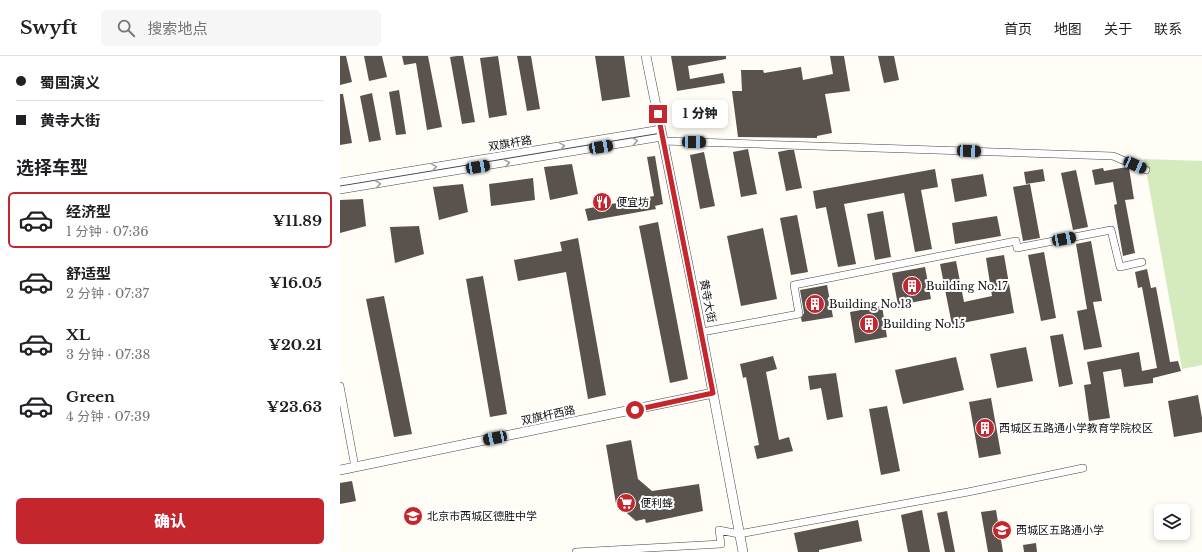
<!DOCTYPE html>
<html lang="zh">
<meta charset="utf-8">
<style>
body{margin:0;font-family:"Libre Baskerville","Noto Sans SC",serif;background:#f6f6f6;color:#202124;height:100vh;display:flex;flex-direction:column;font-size:15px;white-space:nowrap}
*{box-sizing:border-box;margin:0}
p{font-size:13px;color:#757577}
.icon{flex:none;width:22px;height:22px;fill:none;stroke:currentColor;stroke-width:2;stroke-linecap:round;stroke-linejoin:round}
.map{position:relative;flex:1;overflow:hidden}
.drawer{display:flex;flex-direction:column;background:#fff;width:340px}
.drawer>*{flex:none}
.banner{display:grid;align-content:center;height:88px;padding:0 16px;background:#fff}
.buttons{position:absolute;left:814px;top:448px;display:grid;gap:8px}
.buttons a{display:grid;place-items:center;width:36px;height:36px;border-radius:6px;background:#fff;box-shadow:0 2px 6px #0003;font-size:20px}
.end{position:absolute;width:18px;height:18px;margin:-9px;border:5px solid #c4262e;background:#fff;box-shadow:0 0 0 2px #fff}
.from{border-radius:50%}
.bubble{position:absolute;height:28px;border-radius:6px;background:#fff;box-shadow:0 2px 6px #0003;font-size:13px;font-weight:800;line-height:28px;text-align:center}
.car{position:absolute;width:12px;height:24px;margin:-12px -6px;border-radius:5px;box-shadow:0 0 3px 1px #0007;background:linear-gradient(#222 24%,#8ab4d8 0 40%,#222 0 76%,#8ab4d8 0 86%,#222 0)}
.banner b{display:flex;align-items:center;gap:14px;height:38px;font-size:15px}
.banner b+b{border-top:1px solid #e0e0e0}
.banner i{width:10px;height:10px;background:#202124}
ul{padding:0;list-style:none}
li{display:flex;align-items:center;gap:12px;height:56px;margin:0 8px 6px;padding:0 8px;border:2px solid transparent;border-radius:6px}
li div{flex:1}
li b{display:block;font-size:15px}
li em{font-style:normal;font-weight:800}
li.on{border-color:#c4262e}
li>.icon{width:36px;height:36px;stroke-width:1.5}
h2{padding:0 16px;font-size:18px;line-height:48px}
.action{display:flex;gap:8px;margin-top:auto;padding:8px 16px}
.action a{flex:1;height:46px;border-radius:6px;background:#c4262e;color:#fff;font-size:16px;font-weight:800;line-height:46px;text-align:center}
header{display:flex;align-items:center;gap:24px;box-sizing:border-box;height:56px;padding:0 20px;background:#fff;border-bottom:1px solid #e0e0e0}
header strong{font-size:19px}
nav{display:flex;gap:22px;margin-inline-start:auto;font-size:14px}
.search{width:280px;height:36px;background:#f6f6f6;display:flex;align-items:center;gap:10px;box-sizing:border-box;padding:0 14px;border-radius:6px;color:#757577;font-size:15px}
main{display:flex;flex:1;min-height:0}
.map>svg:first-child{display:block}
</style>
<header>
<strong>Swyft</strong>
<div class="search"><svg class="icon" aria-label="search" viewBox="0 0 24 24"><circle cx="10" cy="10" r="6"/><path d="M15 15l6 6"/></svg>搜索地点</div>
<nav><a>首页</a><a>地图</a><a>关于</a><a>联系</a></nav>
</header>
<main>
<section class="drawer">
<div class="banner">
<b><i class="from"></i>蜀国演义</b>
<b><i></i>黄寺大街</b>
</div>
<h2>选择车型</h2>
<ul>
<li class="on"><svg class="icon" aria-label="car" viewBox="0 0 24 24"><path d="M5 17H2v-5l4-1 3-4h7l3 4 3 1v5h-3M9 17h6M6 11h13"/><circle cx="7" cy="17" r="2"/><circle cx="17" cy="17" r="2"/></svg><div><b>经济型</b><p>1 分钟 · 07:36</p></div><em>¥11.89</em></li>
<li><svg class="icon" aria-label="car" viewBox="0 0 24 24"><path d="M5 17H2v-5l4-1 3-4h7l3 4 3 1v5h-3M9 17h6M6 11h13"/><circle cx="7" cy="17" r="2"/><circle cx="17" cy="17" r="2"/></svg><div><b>舒适型</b><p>2 分钟 · 07:37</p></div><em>¥16.05</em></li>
<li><svg class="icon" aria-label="car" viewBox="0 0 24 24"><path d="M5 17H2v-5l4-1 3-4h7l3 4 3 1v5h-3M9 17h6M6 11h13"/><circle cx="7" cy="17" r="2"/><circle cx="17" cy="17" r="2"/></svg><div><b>XL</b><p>3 分钟 · 07:38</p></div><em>¥20.21</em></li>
<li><svg class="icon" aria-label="car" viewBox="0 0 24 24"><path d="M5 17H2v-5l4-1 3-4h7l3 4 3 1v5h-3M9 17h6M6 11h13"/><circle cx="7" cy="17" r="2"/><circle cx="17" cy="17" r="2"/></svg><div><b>Green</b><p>4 分钟 · 07:39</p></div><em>¥23.63</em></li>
</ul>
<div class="action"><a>确认</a></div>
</section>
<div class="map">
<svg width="862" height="496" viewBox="0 0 862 496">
<rect width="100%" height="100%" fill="#fffdf5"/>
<!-- green -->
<path fill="#d5ebbd" d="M804,103l58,2v204l-20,4z"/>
<!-- building -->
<path fill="#5a524d" d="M0,0h6l6,26 -12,3z
M24,0h18l5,21 -18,4z
M62,0h26l14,71 -15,3 -11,-67 -12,2z
M117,0h6l12,66 -13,2 -12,-67z
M158,0l9,59 -18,3 -9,-60z
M177,0h14l9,53 -13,2z
M255,0h29l6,41 -28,4z
M331,0h55v3l-38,7 2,13 33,-6 2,10 -48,8z
M490,0h14l6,35 -25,3 7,39 -15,3v2l-79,-1 -6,-46h10l-1,-21h22l1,3 37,-6 2,13 30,-6z
M538,0h16l5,24 -15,3z
M59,34l7,44 -10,1 -7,-43z
M32,37l9,47 -12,2 -9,-46z
M0,38h3l9,49 -12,2z
M408,93l9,45 -16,3 -8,-45z
M448,94h6l8,38 -16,3 -8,-39z
M364,96l11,54 -15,3 -10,-54z
M315,100l8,48 -8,2 1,3 -68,12 -3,-12 69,-13 -7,-39z
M232,108l6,30 -28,6 -6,-33z
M787,111l2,1 5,31 -9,1 10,53 -12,3 -9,-51 3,-1 -4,-22 -18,3 -3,-15 11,-2 1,3z
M595,113l3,18 -17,3 11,59 -17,3 -11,-59 -60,11 12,60 -18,3 -12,-60 -10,2 -3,-18z
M703,113l2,12 -19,3 -2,-12z
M736,114l12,57 -15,3 -12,-57z
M643,118l4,22 -32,6 -4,-23z
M193,122l2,22 -44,6 -2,-22z
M123,128l5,28 -29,8 -6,-33z
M690,128l10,54 -17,3 -10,-54z
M23,143l3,27 -26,7v-33z
M543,155l8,46 -16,3 -8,-46z
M457,159l11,57 -17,3 -11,-57z
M657,160l4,20 -46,8 -3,-21z
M318,166l30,157 -18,4 -31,-157z
M79,170l5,28 -29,9 -5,-36z
M423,172l14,71 -36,7 -14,-70z
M238,182l28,157 -18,4 -22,-127 -48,9 -4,-21 48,-9 -2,-9z
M751,185l11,60 -9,1 9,45 -18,3 -7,-39 10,-2 -11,-65z
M704,196l12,66 -15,3 -13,-66z
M664,199l10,58 -62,12 -12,-61 16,-3 8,41 28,-6 -6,-38z
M585,211l6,32 -33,6 -6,-32z
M807,213l4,19 5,-1 14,75 8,-1 3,10 -28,7v5l-29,4 -3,-18 -18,3 7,46 -21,3 -5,-36 7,-1 -4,-22 52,-10 3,19 15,-3 -15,-81 -4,1 -3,-16z
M143,220l24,138 -17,3 -24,-138z
M487,229l6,32 -31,5 -1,-4 3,-5 -4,-23z
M44,240l28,138 -18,3 -28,-138z
M542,250l5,31 -32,6 -5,-31z
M723,278l10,50 -14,3 -9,-51z
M686,291l7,34 -36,7 -7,-34z
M433,300l4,13 -11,3 13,68 10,-3 4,14 -36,8 -3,-13 5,-1 -13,-68 -3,1 -3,-14z
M616,301l8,33 -61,14 -8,-34z
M496,317l7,44 -16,3 -6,-32 -11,2 -2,-14z
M858,339l4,23v14l-28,5 -6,-36z
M651,342l10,56 -22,4 -10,-56z
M547,350l13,65 -19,4 -12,-66z
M291,384l7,39 14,12 47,-7 4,27 -57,12 -1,-4 -9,2 -14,-12 3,-5h-9l-10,-59z
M12,425l4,20 -16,3v-21z
M582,454l8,42h-22l-7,-37z
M656,454l7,42h-15l-7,-40z
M607,455l8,41h-10l-8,-39z
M518,464l4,21 -43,9v2h-21l-4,-19z
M696,487l1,9h-13l-1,-7z"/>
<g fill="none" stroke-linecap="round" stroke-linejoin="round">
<!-- minor casing -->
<g stroke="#444" stroke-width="8">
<path id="minor" d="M323,85l450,15 33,14
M0,126l321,-53
M0,134l322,-53
M362,276l97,-18 -5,-29 222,-44 1,7 94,-18 9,37 22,-5
M0,330l15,81
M236,496l145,-8 -2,-14 20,4 229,-42 115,-24"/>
</g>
<!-- tertiary casing -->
<g stroke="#444" stroke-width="10">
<path id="tertiary" d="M306,0l53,263 44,233
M0,414l373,-77"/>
</g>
<!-- minor -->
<use href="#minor" stroke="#fff" stroke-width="7"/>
<!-- tertiary -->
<use href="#tertiary" stroke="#fff" stroke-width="9"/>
</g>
<!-- one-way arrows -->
<defs><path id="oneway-chevron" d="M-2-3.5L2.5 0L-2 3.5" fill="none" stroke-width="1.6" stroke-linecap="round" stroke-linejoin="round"/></defs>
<g stroke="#a0a0a0">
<use href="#oneway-chevron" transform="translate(295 85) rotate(-9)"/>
<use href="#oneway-chevron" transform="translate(222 90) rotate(-9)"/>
<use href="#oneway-chevron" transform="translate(167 107) rotate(-9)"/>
<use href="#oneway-chevron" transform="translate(94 111) rotate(-9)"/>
<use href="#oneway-chevron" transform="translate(38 128) rotate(-9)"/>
</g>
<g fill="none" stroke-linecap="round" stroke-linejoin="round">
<!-- route -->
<path stroke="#c4262e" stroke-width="5" d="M295,354l78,-17 -55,-279"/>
</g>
<!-- icons -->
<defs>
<g id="restaurant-disc" transform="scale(1)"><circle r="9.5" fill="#c4262e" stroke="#fff"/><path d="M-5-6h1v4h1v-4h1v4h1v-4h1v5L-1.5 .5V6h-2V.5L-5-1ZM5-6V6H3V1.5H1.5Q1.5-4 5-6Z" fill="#fff"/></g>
<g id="building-disc" transform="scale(1)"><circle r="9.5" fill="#c4262e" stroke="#fff"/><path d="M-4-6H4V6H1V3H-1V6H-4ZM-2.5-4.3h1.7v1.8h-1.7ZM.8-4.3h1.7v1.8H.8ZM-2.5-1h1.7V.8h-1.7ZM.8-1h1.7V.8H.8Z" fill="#fff"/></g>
<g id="supermarket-disc" transform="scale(1)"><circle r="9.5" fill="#c4262e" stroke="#fff"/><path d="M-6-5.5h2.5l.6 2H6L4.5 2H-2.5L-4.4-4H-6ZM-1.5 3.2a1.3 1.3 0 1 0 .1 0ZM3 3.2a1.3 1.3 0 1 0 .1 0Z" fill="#fff"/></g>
<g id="school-disc" transform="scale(1)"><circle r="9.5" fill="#c4262e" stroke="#fff"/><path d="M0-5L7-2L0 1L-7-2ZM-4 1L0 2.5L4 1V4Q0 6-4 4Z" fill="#fff"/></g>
</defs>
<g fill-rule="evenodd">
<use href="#restaurant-disc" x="262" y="146"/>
<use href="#building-disc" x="572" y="230"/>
<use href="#building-disc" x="475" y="248"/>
<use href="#building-disc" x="529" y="268"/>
<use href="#building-disc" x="645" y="372"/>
<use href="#supermarket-disc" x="286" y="447"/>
<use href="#school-disc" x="73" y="460"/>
<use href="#school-disc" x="662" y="474"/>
</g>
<g text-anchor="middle" stroke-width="4" stroke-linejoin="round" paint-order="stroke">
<!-- street labels -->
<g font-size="11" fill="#111" stroke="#fff">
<text transform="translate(170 87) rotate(-9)" y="4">双旗杆路</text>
<text transform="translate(368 245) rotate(79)" y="4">黄寺大街</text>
<text transform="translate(208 359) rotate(-12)" y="4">双旗杆西路</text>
</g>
<!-- poi labels -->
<g font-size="11" fill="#111" stroke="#fff" text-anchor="start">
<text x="276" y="150">便宜坊</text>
<text x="586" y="234">Building No.17</text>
<text x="489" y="252">Building No.13</text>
<text x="543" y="272">Building No.15</text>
<text x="659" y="376">西城区五路通小学教育学院校区</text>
<text x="300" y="451">便利蜂</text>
<text x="87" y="464">北京市西城区德胜中学</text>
<text x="676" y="478">西城区五路通小学</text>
</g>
</g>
</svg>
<div class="buttons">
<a><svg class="icon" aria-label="layers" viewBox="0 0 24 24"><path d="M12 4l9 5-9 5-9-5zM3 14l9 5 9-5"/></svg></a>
</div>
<i class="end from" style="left:295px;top:354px"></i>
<i class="end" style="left:318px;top:58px"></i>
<div class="bubble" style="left:332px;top:44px;width:56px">1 分钟</div>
<i class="car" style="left:354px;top:86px;rotate:91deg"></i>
<i class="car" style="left:261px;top:91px;rotate:80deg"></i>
<i class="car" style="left:629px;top:95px;rotate:92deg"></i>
<i class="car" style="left:795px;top:109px;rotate:113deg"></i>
<i class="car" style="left:138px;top:111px;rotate:80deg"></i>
<i class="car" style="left:724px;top:183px;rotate:79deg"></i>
<i class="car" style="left:155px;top:382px;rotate:258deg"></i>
</div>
</main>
